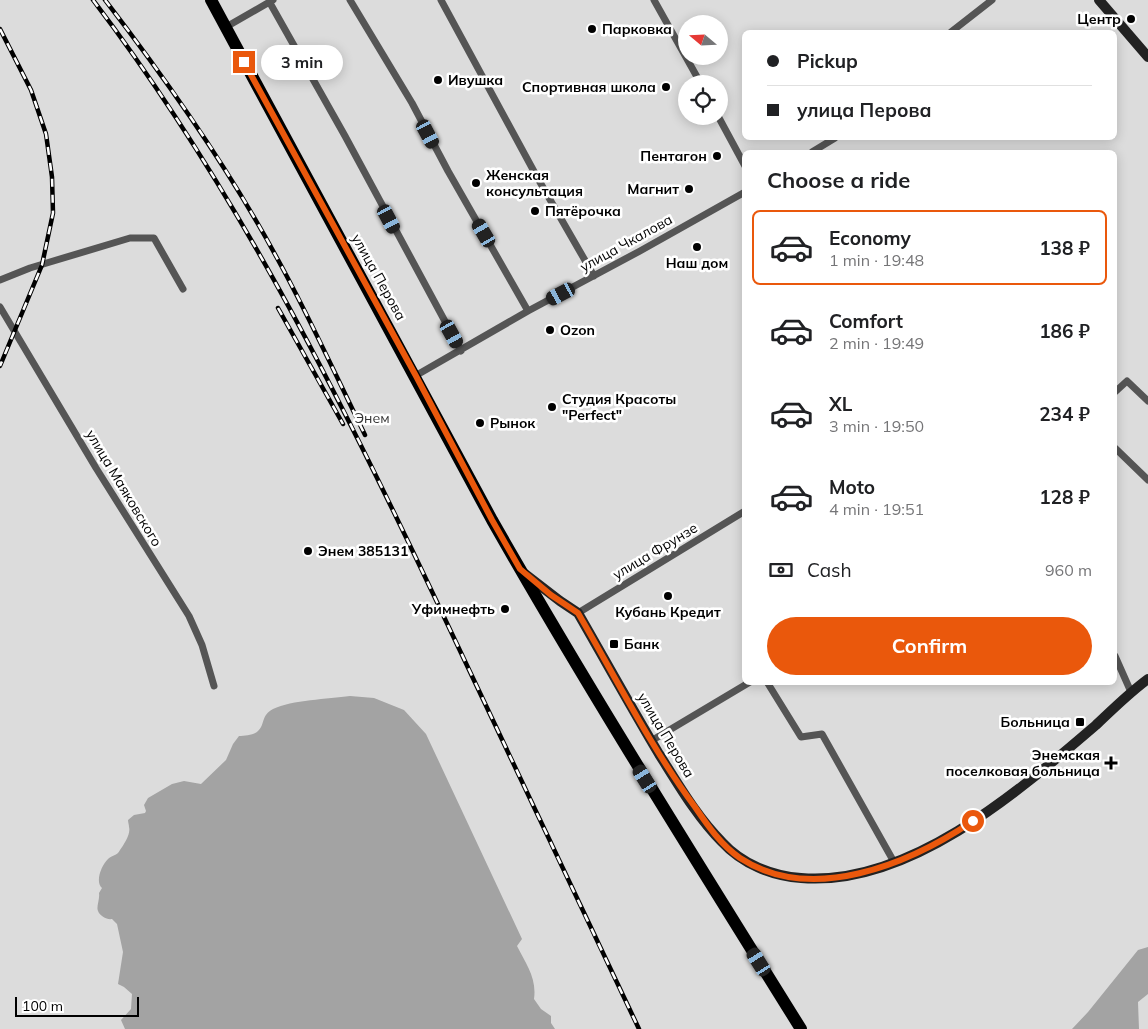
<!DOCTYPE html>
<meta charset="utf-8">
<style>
body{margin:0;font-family:Mulish,sans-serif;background:#f2f2f2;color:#202124;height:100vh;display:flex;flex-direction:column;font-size:19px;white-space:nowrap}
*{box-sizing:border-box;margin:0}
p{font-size:16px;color:#757577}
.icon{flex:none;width:28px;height:28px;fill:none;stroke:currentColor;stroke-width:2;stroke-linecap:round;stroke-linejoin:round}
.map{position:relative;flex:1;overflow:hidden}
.drawer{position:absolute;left:742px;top:150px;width:375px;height:535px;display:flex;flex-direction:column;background:#fff;border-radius:8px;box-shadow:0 2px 12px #0003}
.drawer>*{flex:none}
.guide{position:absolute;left:742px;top:30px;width:375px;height:110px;border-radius:8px;box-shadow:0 2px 12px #0003;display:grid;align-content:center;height:110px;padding:0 25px;background:#fff}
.needle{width:32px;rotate:289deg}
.fabs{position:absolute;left:678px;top:15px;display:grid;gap:10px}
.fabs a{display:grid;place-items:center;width:50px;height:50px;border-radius:50%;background:#fff;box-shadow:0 2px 12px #0003;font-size:25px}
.scale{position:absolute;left:15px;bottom:12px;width:124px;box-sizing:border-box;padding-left:5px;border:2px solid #000;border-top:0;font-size:14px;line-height:18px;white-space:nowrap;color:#000;-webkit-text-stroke:4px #fff;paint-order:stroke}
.end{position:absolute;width:22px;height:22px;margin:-11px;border:6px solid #ea580c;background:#fff;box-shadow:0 0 0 2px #fff}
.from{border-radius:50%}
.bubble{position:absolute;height:35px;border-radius:18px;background:#fff;box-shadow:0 2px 12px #0003;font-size:16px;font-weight:700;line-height:35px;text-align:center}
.car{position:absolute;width:15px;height:30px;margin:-15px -8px;border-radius:6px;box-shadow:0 0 4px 1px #0007;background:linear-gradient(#222 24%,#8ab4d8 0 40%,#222 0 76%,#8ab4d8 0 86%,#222 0)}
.guide b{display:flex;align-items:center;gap:18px;height:48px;font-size:19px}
.guide b+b{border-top:1px solid #e0e0e0}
.guide i{width:12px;height:12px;background:#202124}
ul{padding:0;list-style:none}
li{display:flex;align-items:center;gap:15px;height:75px;margin:0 10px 8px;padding:0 15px;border:2px solid transparent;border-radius:8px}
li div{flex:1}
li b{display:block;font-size:19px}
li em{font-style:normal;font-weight:700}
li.current{border-color:#ea580c}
li>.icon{width:45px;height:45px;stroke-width:1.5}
h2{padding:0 25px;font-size:22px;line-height:60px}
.pay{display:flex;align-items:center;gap:12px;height:55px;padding:0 25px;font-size:19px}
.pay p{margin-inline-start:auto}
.action{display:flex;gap:10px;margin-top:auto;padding:10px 25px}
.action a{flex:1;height:58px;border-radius:30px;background:#ea580c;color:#fff;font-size:20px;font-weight:700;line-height:58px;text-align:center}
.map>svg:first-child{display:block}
</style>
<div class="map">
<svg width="1148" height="1029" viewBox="0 0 1148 1029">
<rect width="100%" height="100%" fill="#fff"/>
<!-- green -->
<path fill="#dcdcdc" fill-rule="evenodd" d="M0,0h1148v1029h-1148zM686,24h33v32h-33zM745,32h370v106h-370zM686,84h33v32h-33zM745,152h370v530h-370z"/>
<!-- water -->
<path fill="#a3a3a3" d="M350,696l24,2 30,12 22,24 96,205 -5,7c9,18 20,32 17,53l7,10 10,7v7l4,6h-430l-4,-9 10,-11 1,-15 -8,-7 -6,-3 5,-32 -6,-28 -5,-5c-5,1 -12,-3 -14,-8 -2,-4 2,-12 1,-18l3,-5c-7,-6 -1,-22 6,-29 4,-4 9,-3 12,-9 4,-6 11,-16 9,-23 0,-2 -1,-5 -1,-7l6,-5 11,-2 1,-2 -2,-6 4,-7 24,-14 12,-3 17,3 25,-24 7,-16 6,-8c6,0 15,-1 19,-5 7,-6 3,-16 15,-22 19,-9 55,-10 77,-13z
M1148,947v47l-10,8 1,27h-67l16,-17 50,-62z"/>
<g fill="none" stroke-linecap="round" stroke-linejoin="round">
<!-- highway casing -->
<g stroke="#dbdbdb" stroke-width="14">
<path id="highway" d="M211,0l281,520c98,172 204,340 309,509"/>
</g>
<!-- street -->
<path stroke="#555" stroke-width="7" d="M350,0l62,103 36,68 80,140
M441,0l96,177 57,99
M654,0l47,84
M270,3l75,133 116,215
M226,27l47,-27
M951,32l41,-32
M718,116l27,50
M812,152l23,-14
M0,280l30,-12 100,-30h24l29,51
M0,307l96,161 93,148 13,29 12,41
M415,376l113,-65 112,-60 105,-59
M1115,392l12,-11 21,20
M1115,448l33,32
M578,613l167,-102
M1115,656l16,36
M767,682l34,55 21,-3 72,128
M651,741l99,-59"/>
<!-- secondary -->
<path stroke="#222" stroke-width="10" d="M1099,0l49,57
M525,574l35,27 18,12c27,47 53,94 81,141 19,30 38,63 63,88 20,22 50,34 79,36 108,9 218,-87 295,-153 17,-16 33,-32 52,-46"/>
<!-- highway -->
<use href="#highway" stroke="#000" stroke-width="12"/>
<!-- rail casing -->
<g stroke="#000" stroke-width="4.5">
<path id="rail" d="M93,0c140,184 244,391 343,600 68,143 135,286 203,429
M105,0c63,82 123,167 172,258 32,58 59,118 88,177
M0,29l31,61 15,44 6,43 1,36 -11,52 -42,101
M278,308l65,116"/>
</g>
<!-- rail -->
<use href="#rail" stroke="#fff" stroke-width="2.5" stroke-dasharray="8" stroke-linecap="butt"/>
</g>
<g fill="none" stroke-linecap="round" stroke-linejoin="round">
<!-- route -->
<path stroke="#ea580c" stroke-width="6" d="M244,62l172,314 76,144 28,49 31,26 27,18c38,65 72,133 117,194 13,19 26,38 45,51 72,47 169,6 233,-37"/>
</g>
<!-- markers -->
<g fill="#000" stroke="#fff" stroke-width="2">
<circle cx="1131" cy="19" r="5"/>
<circle cx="592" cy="29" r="5"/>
<circle cx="438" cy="80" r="5"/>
<circle cx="666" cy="87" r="5"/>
<circle cx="717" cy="156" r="5"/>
<circle cx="476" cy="183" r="5"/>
<circle cx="689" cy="189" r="5"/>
<circle cx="535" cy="211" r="5"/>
<circle cx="697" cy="247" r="5"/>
<circle cx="550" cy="330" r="5"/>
<circle cx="552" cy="407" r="5"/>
<circle cx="480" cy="423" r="5"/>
<circle cx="308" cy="551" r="5"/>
<circle cx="668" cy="596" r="5"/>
<circle cx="505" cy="609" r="5"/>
<rect x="609" y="639" width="10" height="10" rx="2.5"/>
<rect x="1075" y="717" width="10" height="10" rx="2.5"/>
<path d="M1108.5 755.5h5v5h5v5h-5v5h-5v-5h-5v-5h5z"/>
</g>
<g text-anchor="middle" stroke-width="5" stroke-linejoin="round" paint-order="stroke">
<!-- poi labels -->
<g font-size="14" font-weight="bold" fill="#000" stroke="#fff" text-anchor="start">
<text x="1121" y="24" text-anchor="end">Центр</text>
<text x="602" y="34">Парковка</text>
<text x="448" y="85">Ивушка</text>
<text x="656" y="92" text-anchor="end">Спортивная школа</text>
<text x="707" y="161" text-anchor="end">Пентагон</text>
<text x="486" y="180">Женская<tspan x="486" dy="16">консультация</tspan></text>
<text x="679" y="194" text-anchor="end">Магнит</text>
<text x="545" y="216">Пятёрочка</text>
<text x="697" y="268" text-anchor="middle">Наш дом</text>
<text x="560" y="335">Ozon</text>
<text x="562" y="404">Студия Красоты<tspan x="562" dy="16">"Perfect"</tspan></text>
<text x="490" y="428">Рынок</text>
<text x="318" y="556">Энем 385131</text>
<text x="495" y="614" text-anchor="end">Уфимнефть</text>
<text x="668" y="617" text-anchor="middle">Кубань Кредит</text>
<text x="624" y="649">Банк</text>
<text x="1070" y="727" text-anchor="end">Больница</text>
<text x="1100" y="760" text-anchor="end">Энемская<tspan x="1100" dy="16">поселковая больница</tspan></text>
</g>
<!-- street labels -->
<g font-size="14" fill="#000" stroke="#fff">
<text transform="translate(626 243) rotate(-29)" y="5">улица Чкалова</text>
<text transform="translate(379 277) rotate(61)" y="5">улица Перова</text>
<text transform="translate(124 488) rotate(59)" y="5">улица Маяковского</text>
<text transform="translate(655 551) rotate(-31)" y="5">улица Фрунзе</text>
<text transform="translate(666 735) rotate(59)" y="5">улица Перова</text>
</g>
<!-- park labels -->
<g font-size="14" fill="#333" stroke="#fff">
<text x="372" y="423">Энем</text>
</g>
</g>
</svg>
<div class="fabs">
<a><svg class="needle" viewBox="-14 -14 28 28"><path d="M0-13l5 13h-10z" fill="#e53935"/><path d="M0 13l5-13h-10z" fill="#757577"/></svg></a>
<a><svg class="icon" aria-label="locate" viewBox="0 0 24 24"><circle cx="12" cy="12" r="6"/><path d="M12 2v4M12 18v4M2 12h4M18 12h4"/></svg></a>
</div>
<div class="scale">100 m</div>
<i class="end from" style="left:973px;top:821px"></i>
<i class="end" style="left:244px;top:62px"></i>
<div class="bubble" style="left:261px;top:45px;width:82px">3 min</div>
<i class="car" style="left:428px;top:134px;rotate:152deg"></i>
<i class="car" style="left:389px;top:219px;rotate:152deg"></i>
<i class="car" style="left:484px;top:233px;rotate:330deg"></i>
<i class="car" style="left:561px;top:294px;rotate:242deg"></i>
<i class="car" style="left:452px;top:334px;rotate:151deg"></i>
<i class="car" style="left:645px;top:779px;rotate:328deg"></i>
<i class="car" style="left:759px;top:962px;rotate:328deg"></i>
<div class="guide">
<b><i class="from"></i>Pickup</b>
<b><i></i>улица Перова</b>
</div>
<section class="drawer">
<h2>Choose a ride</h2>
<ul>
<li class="current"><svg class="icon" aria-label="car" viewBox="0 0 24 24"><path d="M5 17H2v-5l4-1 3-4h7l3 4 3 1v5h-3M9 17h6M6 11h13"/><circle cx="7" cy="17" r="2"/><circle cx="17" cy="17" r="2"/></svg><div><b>Economy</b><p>1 min · 19:48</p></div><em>138 ₽</em></li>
<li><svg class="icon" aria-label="car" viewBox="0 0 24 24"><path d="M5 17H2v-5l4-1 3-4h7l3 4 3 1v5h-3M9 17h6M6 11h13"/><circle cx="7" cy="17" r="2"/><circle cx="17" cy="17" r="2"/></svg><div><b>Comfort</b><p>2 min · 19:49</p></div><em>186 ₽</em></li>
<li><svg class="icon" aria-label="car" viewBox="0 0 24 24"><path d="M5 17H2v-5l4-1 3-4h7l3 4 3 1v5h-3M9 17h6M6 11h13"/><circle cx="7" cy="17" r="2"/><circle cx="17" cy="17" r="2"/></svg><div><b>XL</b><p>3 min · 19:50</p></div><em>234 ₽</em></li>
<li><svg class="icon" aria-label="car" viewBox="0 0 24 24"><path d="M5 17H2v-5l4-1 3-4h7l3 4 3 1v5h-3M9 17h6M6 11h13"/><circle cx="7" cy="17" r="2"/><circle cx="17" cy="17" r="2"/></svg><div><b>Moto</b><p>4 min · 19:51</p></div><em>128 ₽</em></li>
</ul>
<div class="pay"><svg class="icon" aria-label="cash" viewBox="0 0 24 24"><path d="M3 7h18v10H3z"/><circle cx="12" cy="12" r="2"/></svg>Cash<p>960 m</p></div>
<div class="action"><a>Confirm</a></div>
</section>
</div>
